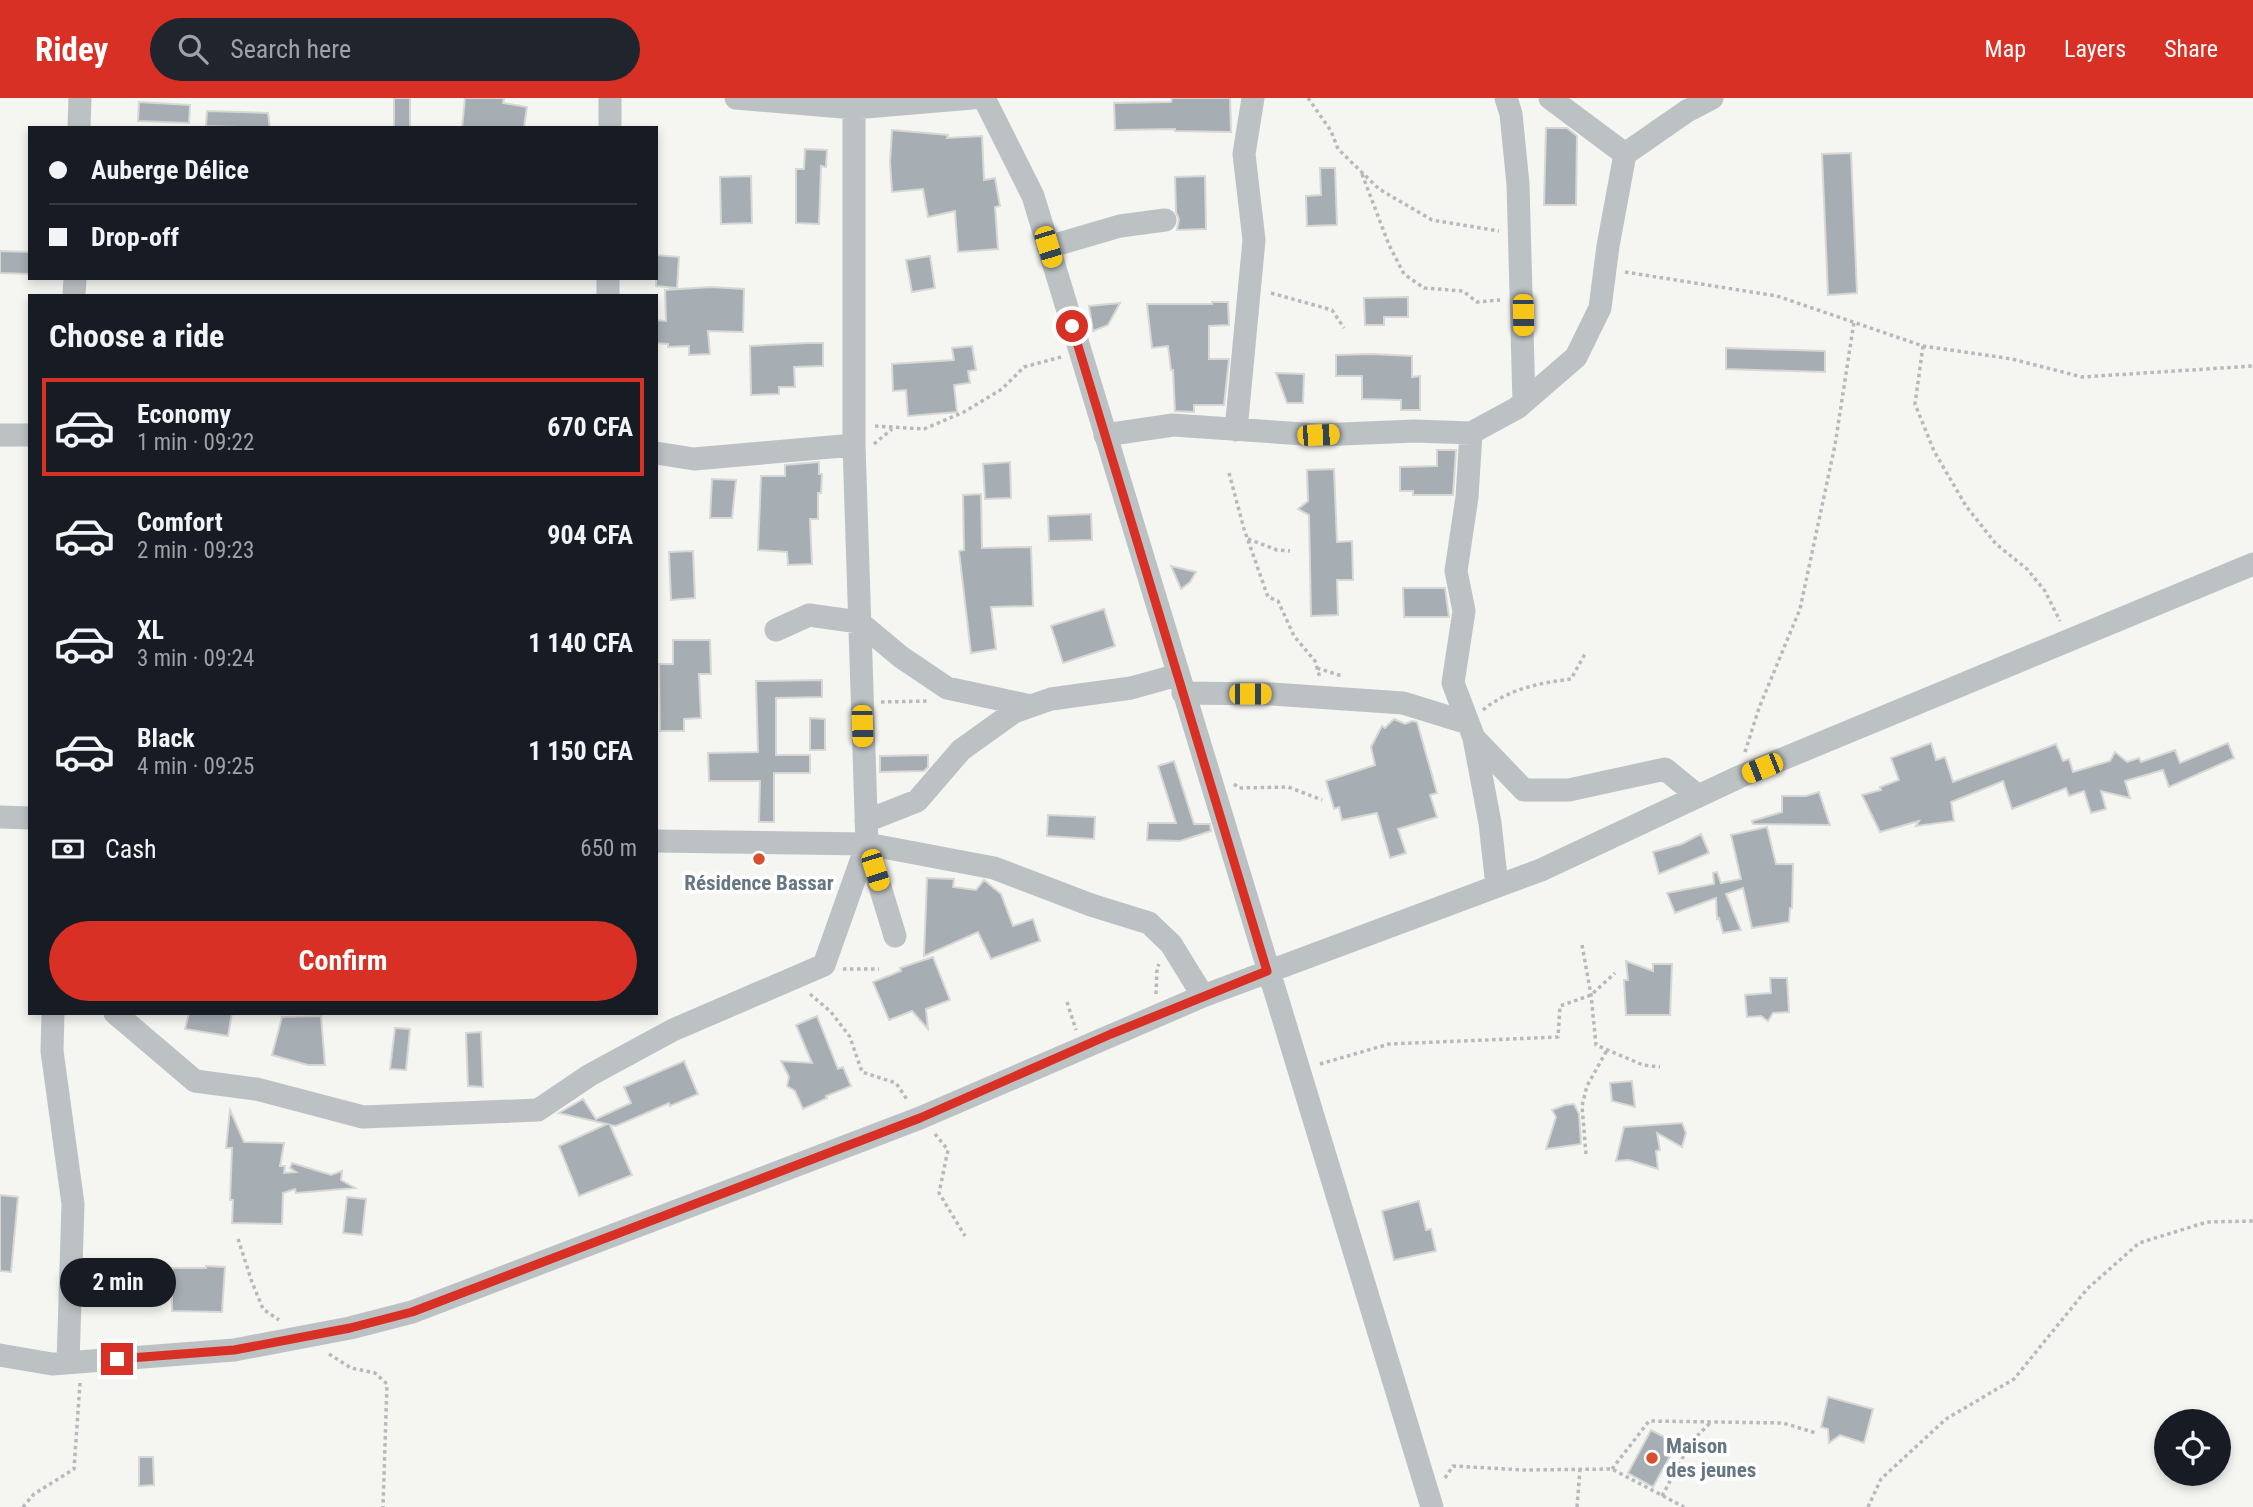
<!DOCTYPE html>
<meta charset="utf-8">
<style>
body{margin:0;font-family:"Roboto Condensed",sans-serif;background:#20242c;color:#f1f3f6;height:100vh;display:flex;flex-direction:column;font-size:26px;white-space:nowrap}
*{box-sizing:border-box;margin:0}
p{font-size:23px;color:#9ea1a6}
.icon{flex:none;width:38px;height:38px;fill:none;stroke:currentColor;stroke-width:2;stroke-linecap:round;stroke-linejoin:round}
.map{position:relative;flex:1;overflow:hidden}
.side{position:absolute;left:28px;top:196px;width:630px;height:721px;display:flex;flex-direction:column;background:#171b24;border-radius:0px;box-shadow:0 4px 10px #0003}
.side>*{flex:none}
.guide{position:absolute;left:28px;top:28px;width:630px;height:154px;border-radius:0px;box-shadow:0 4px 10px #0003;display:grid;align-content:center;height:154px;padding:0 21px;background:#171b24}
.controls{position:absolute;left:2154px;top:1311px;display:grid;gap:14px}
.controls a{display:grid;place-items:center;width:77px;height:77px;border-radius:50%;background:#171b24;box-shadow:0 4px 10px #0003;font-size:35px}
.end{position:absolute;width:32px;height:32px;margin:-16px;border:9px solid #d93025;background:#fff;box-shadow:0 0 0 4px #fff}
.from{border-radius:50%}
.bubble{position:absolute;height:49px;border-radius:24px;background:#171b24;box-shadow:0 4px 10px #0003;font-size:23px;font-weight:700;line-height:49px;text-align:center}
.car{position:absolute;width:21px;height:42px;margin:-21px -10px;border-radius:9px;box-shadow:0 0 5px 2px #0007;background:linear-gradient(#f5c518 24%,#345 0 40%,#f5c518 0 76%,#345 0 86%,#f5c518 0)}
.guide b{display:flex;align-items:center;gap:24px;height:66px;font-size:26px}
.guide b+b{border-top:2px solid #363941}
.guide i{width:18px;height:18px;background:#f1f3f6}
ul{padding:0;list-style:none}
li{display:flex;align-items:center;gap:21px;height:98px;margin:0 14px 10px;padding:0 7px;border:4px solid transparent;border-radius:0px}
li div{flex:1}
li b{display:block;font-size:26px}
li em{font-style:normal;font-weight:700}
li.active{border-color:#d93025}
li>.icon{width:63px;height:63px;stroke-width:1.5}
h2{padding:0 21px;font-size:32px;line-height:84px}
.pay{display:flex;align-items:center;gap:18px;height:77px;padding:0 21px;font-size:26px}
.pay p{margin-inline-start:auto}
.action{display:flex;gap:14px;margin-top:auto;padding:14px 21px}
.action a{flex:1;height:80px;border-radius:42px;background:#d93025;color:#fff;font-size:28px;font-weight:700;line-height:80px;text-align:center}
header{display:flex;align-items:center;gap:42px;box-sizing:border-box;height:98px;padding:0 35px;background:#d93025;color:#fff}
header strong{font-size:33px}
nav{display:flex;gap:38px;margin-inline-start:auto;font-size:24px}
.search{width:490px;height:63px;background:#20242c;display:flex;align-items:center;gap:18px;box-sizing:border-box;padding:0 24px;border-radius:38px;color:#9ea1a6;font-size:26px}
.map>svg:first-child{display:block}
</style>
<header>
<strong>Ridey</strong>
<div class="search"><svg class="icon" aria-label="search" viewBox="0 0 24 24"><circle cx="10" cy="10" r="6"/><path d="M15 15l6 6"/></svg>Search here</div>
<nav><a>Map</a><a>Layers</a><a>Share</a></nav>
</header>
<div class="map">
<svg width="2253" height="1409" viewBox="0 0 2253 1409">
<rect width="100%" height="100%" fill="#f5f5f2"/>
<!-- building -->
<path fill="#a6aeb3" stroke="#d7d7d5" stroke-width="2" d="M394,0h16v30h-16z
M465,0h39l-1,5 24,4 -3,21h-62z
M1172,0h58l1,34 -56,-1v-2l-60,1 -1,-27 57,-1z
M139,4l51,3 -1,18 -51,-2z
M207,13l61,2 2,15 -64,-2z
M1546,30h21l10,8 -1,69h-32z
M892,32l56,5 -1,3 35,-2 2,44 11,-2 5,28 -5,1 3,42 -40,3 -3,-41 -27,6 -5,-28 -31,3 -2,-30z
M805,51l22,1 -1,17 -5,-1 -2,58 -23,-1v-54h8z
M1851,55l6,140 -29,2 -6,-141z
M1320,70h15l2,57 -30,1 -1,-30 15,-1z
M751,78l1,47 -31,1 -1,-47z
M1205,78l1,53 -29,1 2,-11 -3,-7 -1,-35z
M0,153l30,1v22l-30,-1z
M656,157l23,2 -2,31 -21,-2z
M930,158l5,32 -23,4 -6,-32z
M711,189l33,2 -1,43 -35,-1 2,23 -21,1v-9l-21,1v-3l-12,-1v-23l10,1 -1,-31z
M1408,199v20h-24v8h-19l-1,-27z
M1212,204h16l1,23 -20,1v33h20l-5,46h-30v7l-19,-1 -2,-41h-2l-3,-24 -16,2 -5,-44h65z
M1120,205l-12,22 -15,6 -4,-25z
M807,245h16v23l-29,1 1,20h-16v7l-28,1 -1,-49z
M972,248l4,24 -8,1 2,12 -16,2 3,27 -49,4 -2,-26 -13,1 -1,-27 62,-4 -2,-12z
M1726,250l99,3v21l-99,-3z
M1371,256l41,2v21l8,-1v34h-19v-10l-39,-1v-23h-26v-21z
M1276,275l28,1 -1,29h-16z
M1437,352h19l-3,45h-40v-4h-13v-24l37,-1z
M819,364v12h3l-1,19h-3v26h-8l2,45 -24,1 -1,-13 -29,-2 3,-74h24v-11z
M1010,364l1,36 -26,1 -2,-35z
M1334,371l3,73 15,-1 1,39h-16l1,35 -27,1 -2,-101 -11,-6 10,-8 -1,-31z
M712,381l24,1 -4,38h-22z
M981,396l1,54 49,-1 2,59 -42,1 5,42 -25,4 -12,-102 5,-1 -1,-55z
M1091,416l1,26 -43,1 -1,-25z
M693,453l2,47 -24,2 -2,-48z
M1171,468l25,6 -6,10 -9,7z
M1403,490h42l4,29h-45z
M1104,511l11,37 -52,17 -12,-37z
M673,542h37l1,34h-12l2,44 -17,1v12h-24l-1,-67h14z
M822,582v17l-46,1v57h34v18h-36v49h-15l1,-41h-51l-1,-28 50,-1 -2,-71z
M810,620l15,1v31h-15z
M1394,621l11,5 7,-3 5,1 20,71 -7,2 7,22 -39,12 8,24 -16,5 -13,-45 -35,7 -3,-13 -5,2 -8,-28 49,-16 -4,-18 11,-21 3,2z
M1931,645l5,17 9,-3 8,25 103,-38 7,17 6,-2 4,13 37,-11 5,-9 12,10 12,-4 2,4 34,-12 5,13 48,-20 6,15 -65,29 -6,-17 -38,11 5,17 -29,-7 5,18 -15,4 -7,-22 -15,5 -3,-8 -54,21 -9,-28 -52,21 3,19 -38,5 3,-5 -39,11 -18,-37 19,-5 -1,-3 19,-7 -8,-22z
M928,657v12l-4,4 -44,1v-16z
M1174,663l20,63h16l1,7 -31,10 -33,-1 1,-17h28l-18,-57z
M1819,694l11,33 -77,-1 -1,-3 30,-9v-16h24z
M1048,717l47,2 -1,22 -47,-3z
M1767,729l9,37h17l-1,44h-2l-1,14 -37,6 -9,-40 -17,6 15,36 -18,3 -4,-15 -2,1 -1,-21 -41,15 -8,-20 47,-9 -1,-11 4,-1 4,11 20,-4 -10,-44z
M1701,736l8,19 -50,21 -6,-22 29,-8z
M927,780l27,1 -1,8 23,3 8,-10 17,14 12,32 20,-7 7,22 -49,18 -13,-27 -54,24z
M933,859l17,43 -24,9 2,20 -16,-18 -23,9 -16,-38 28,-11 -1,-3z
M1626,863l27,10v-7h19l-2,51h-44l-2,-35h4z
M1770,880h17l2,34 -16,1 -5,8 -7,-5 -14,1 -2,-22 26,-2z
M189,915h43l-4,23 -43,-7z
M321,918l4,49h-17l-36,-10 10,-38z
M817,918l21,53 5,-2 8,19 -25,10 1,2 -24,11 -8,-18 -8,-5 2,-9 -8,-16 31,2 -16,-38z
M395,930l15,1 -4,41 -16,-1z
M481,934l2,55 -15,-1 -2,-53z
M684,963l14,33 -28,12 -1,-3 -53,23 -6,-1 22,50 -53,21 -20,-50 48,-22 -48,-11 24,-14 13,20 35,-16 -7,-16z
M1632,983l3,26 -23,-6 -2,-18z
M1574,1006l5,10 2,30 -35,5 10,-32 -4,-7 13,-5z
M230,1012l14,32 40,1 -4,23h5l-1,7 12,-1 -6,-4 2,-5 39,12 11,-4 -1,9 14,8 -59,5 -1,-4 -12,4 -1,31 -50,-1 1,-23h-3l2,-52h-6z
M1682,1025l4,10 -4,14 -25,-14 3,17 -4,1 2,18 -29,-9 -13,1 8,-34z
M0,1097l18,2 -7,75 -11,-1z
M347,1099l19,2 -4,36 -19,-2z
M1419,1103l7,29 5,-1 5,22 -42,9 -12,-49z
M206,1168l19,1 -3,45 -50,-1v-43h34z
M1828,1299l45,12 -9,34 -24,-8 -11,8 -1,-14 -7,-2z
M1651,1332l26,14 -24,43 -25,-14z
M139,1359h14l1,28 -15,1z"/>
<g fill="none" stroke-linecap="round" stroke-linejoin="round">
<!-- path -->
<path stroke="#b7babc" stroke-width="3.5" stroke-dasharray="3.5 3.5" stroke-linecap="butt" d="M1308,0l23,33 7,18 41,40 53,31 67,11
M1362,76l27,71 15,29 20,14 39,3 14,11 23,-2
M1625,174l152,24 146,50 89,13 70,18 171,-11
M1271,195l61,17 12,18
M1923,248l-8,58 19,47 32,55 30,38 31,25 18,22 15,30
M875,328l49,3 40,-17 38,-23 22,-22 37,-10
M874,346l18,-15
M1229,375l15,56 24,68 10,4 16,35 21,25 5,17
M1248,441l29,11 13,1
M1317,570l25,8
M881,604l48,-1
M1483,612c25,-21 56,-27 88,-31l14,-25
M1745,654l14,-44 41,-99 35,-164 19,-123
M1234,686l5,4 49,-1 34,13
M1582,847l9,50 5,50 47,20 17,2
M843,871h36
M810,896l21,18 19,25 12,35 34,11 12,18
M1156,896l1,-26 2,-4
M1067,904l9,28
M1320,966l69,-20 169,-7 2,-31 31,-11 24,-22
M935,1036l13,16 -9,43 26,43
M1586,1056l-4,-48 5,-20 20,-36
M238,1141l14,43 11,27 16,11
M329,1256l22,14 24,5 12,11 -4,123
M1612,1371l37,-48 134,2 33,10
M1445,1380l8,-12 71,4 88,-1 72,38
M1662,1398l29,-54 19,-19
M23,1409l11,-13 40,-25 6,-86
M1577,1409l3,-38
M1868,1409l13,-28 65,-60 68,-40 73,-90 52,-46 68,-21 46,-1"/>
<!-- minor -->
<path stroke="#bcc1c4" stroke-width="23" d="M736,0l118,10 118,-10
M984,0l49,98 399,1311
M1506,0l5,16 7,70 6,218
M1550,0l75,56 62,-43 25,-13
M854,10v337l13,399 28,92
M79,30l1,-30
M610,30v-30
M1048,149l72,-21 45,-6
M74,198l1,-18
M608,198v-18
M1236,332l18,-190 -10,-86 9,-56
M1471,335l-4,64 -11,74 8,40 -11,72 21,55 50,52h45l96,-21 33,27
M0,337h30
M1105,337l68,-10 145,10 97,-4 56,2 46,-25 59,-51 24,-49 8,-62 17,-92
M656,355l38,6 160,-14
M776,532l33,-15 50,7 42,35 46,31 84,18
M1183,595l89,1 131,9 65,20
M1474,640l16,85 7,63
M0,719l30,1
M866,723l51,-20 44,-51 53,-38 37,-13 80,-11 47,-13
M656,743l211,3 127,24 97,37 58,18 22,21 32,52
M53,915l-1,38 21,153 -5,159
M115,915l80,68 61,8 107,28 175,-7 52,-35 83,-45 151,-65 43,-121
M0,1257l52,9 182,-14 116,-22 62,-16 508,-194 283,-122 338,-126 198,-93 514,-213"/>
</g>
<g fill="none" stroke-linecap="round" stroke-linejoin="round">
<!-- route -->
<path stroke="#d93025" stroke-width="9" d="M117,1261l117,-9 116,-22 62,-16 508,-194 191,-84 156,-63 -195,-645"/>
</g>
<!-- markers -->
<g fill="#d94e2f" stroke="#fff" stroke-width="2.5">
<circle cx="759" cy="761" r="7"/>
<circle cx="1652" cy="1360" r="7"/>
</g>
<g text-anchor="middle" stroke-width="7" stroke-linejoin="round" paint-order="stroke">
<!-- poi labels -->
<g font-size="21" font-weight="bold" fill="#667782" stroke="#fff">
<text x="759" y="792">Résidence Bassar</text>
<text x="1666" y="1355" text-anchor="start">Maison<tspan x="1666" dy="24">des jeunes</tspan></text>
</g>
</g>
</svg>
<div class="controls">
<a><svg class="icon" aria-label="locate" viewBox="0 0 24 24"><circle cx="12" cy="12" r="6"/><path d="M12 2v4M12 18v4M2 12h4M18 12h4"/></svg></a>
</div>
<i class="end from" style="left:1072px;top:228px"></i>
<i class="end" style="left:117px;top:1261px"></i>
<div class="bubble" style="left:60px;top:1160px;width:116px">2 min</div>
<i class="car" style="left:1048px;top:149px;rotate:163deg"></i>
<i class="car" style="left:1523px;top:217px;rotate:179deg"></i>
<i class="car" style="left:1318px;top:337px;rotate:88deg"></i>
<i class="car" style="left:1250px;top:596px;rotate:90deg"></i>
<i class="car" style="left:862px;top:628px;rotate:178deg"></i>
<i class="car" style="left:1762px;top:670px;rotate:248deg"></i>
<i class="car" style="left:875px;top:772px;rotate:162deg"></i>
<div class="guide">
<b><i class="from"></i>Auberge Délice</b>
<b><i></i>Drop-off</b>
</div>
<section class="side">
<h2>Choose a ride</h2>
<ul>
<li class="active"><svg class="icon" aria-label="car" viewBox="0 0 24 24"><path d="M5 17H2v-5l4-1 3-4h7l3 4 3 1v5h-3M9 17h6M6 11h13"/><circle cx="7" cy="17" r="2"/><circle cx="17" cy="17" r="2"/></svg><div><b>Economy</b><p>1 min · 09:22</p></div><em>670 CFA</em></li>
<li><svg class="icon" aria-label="car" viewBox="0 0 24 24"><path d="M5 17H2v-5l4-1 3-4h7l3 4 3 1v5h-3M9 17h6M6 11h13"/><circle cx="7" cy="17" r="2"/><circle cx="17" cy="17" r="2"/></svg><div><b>Comfort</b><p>2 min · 09:23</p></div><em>904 CFA</em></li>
<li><svg class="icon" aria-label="car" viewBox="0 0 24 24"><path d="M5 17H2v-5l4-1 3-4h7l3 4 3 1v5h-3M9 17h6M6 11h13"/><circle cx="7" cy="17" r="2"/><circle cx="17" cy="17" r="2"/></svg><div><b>XL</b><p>3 min · 09:24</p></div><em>1 140 CFA</em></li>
<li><svg class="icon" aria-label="car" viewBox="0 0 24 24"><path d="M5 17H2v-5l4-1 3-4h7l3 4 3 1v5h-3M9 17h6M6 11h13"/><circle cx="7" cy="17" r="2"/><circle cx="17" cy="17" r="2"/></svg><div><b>Black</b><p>4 min · 09:25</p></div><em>1 150 CFA</em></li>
</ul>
<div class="pay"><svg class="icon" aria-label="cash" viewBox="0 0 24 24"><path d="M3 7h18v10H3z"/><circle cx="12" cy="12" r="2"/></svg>Cash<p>650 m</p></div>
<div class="action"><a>Confirm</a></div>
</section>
</div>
